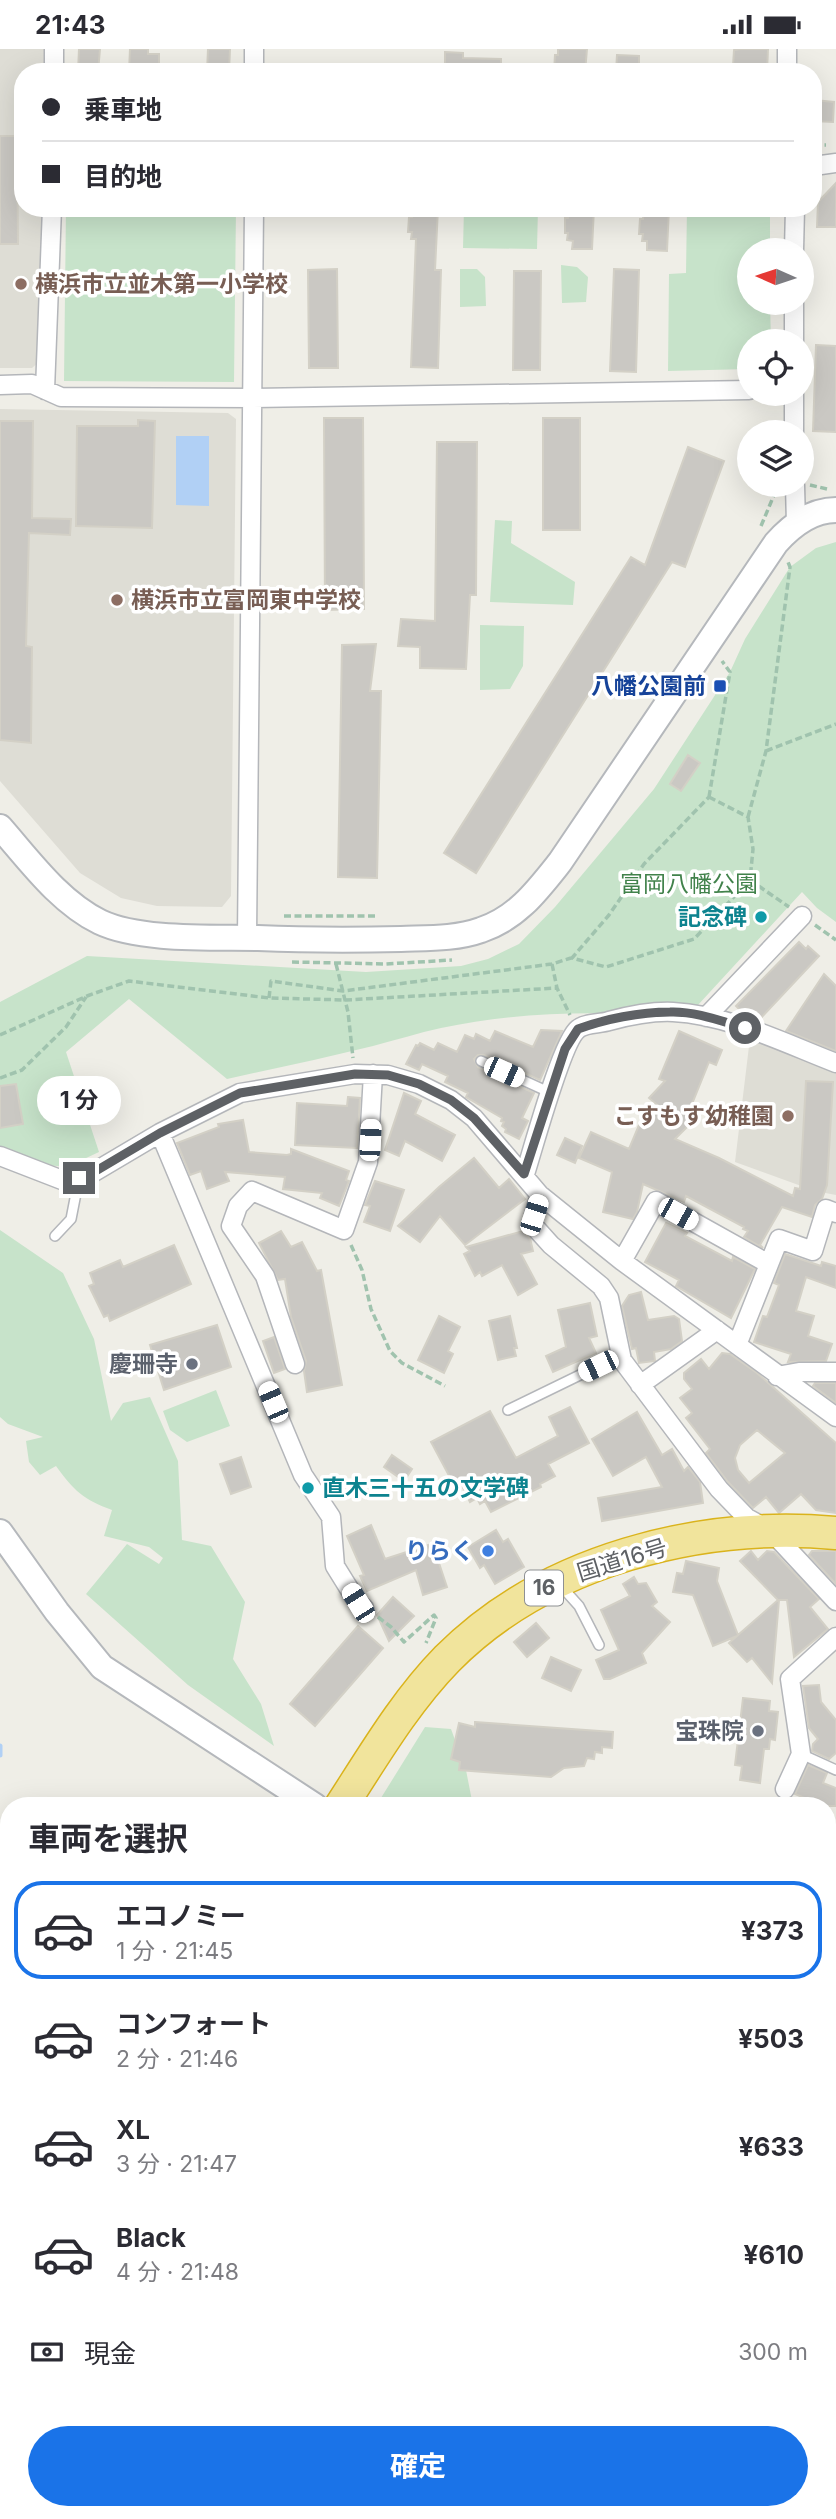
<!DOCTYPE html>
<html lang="ja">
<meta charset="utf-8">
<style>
body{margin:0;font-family:Inter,"Noto Sans JP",sans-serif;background:#f2f2f3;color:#2b2b33;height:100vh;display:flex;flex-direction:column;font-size:26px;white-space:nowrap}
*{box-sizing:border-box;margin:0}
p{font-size:23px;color:#7c7c81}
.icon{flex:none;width:38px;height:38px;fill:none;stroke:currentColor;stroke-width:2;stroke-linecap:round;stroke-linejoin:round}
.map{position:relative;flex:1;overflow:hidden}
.panel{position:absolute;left:0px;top:1748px;width:836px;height:723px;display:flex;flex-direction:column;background:#fff;border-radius:28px 28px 0 0;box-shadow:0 7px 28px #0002}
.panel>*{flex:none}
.top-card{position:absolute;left:14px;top:14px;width:808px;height:154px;border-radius:28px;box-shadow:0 7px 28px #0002;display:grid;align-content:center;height:154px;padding:0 28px;background:#fff}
.needle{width:46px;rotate:273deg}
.fabs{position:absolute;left:737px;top:189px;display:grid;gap:14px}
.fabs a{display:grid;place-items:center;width:77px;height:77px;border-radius:50%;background:#fff;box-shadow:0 7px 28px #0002;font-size:35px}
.end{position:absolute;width:32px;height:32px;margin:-16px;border:9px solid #5e6165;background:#fff;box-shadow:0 0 0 4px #fff}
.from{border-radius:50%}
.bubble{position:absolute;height:49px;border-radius:24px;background:#fff;box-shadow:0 7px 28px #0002;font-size:23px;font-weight:700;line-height:49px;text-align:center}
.car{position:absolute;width:21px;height:42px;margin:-21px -10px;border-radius:9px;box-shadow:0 0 5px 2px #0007;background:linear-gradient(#fff 24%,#345 0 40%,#fff 0 76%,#345 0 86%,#fff 0)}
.top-card b{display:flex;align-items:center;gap:24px;height:66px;font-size:26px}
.top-card b+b{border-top:2px solid #e1e1e2}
.top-card i{width:18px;height:18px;background:#2b2b33}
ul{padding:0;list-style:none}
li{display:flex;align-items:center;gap:21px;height:98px;margin:0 14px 10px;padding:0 14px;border:4px solid transparent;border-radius:28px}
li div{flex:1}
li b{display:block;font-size:26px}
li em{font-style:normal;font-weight:700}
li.current{border-color:#1a73e8}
li>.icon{width:63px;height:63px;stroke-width:1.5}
h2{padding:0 28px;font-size:32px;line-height:84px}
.pay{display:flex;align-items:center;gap:18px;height:77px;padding:0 28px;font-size:26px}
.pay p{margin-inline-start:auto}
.action{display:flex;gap:14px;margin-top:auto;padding:14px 28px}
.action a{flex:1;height:80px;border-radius:42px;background:#1a73e8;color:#fff;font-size:28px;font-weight:700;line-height:80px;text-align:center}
.status{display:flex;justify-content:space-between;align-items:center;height:49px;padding:0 35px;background:#fff;direction:ltr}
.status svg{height:19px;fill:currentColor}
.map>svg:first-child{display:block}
</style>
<div class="status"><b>21:43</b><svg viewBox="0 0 49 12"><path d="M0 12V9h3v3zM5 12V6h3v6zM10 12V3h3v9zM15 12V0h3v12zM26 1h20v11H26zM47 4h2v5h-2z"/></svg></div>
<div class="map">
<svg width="836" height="2470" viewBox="0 0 836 2470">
<rect width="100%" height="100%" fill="#efeee7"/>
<!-- education -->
<path fill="#deddd5" d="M0,0h44v23h-21v136h19l-1,152 -9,8h-32z
M0,360l228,4 8,6 -5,477 -9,11 -65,-1 -36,-8 -41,-25 -80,-92z
M750,989l86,33v124l-21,-4 -80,-29z"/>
<!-- green -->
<path fill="#c7e3ca" d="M66,159h170l-2,174 -170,-1z
M464,159h74l-1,41 -74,-1z
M687,159h83v42h-21v53h21l1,38h-22v28l-81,2 1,-97 17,-1z
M561,216l16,2 11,10 -2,25 -24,1z
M460,220h17l8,8 1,29 -26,1z
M495,471l17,1 -1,22 64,39 -2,23 -83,-3z
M836,493v380l-19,-14 -15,-16 -116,126c-80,-8 -165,-7 -245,10 -23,5 -45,12 -68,18 -48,12 -97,22 -146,33l-98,-80 -63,53 33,100 -32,15 -31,-3 -36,-13v-149l87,-46 279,16 95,-6 27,-7 31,-15 36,-37 99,-118 76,-117 15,-33 45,-72 26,-19z
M480,576l44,1 -1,40 -13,23 -30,1z
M0,1181l63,43 31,66 17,82 12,-18 27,-6 28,64 4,79 29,6 34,56 -12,57 28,45 13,42 -86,-61 -102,-91 41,-50 32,20 4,-6 -14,-11 -45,-11 8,-26c-28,-10 -39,-20 -56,-44l-16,9 -11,-13 -3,-21 17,-4 -35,-13 -8,-7z
M216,1341l14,36 -43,16 -17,-12 -7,-19z
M425,1678l26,2 15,41 7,36h-97z
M828,2388l8,2v80h-257l-3,-8h252z"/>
<!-- water -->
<path fill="#b1d0f5" d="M176,387h33v70l-33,-1z"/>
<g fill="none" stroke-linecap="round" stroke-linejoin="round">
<!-- stream -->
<path stroke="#b1d0f5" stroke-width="5" d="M0,1697v9"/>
</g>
<!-- building -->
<path fill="#cac8c3" stroke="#d3d0c6" stroke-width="2" fill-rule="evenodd" d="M79,0h21l-2,23h-20z
M130,0h18v5h11v18h-30z
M208,0h22l-1,23h-22z
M558,0h29l-2,23h-31l1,-17h3z
M740,0h28l-1,23h-26v-6h-8l1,-16z
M445,3l18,1v5l38,1v13h-56z
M617,6l22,1v16h-23z
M814,51l20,2 -1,20 -19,-1z
M0,87h17l1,108h-18z
M836,134v44h-19l1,-25z
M417,159h21l-3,62h6l-3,98 -27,-1 5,-128h-5l1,-7h-4l1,-15h3l1,-8z
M573,159h21l-2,41h-20l1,-8 -6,-1 1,-7h-3v-15h3l1,-8h4z
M648,159h21l-2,43 -20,-1v-9h-5l1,-7h-4l1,-15h3l1,-8h4z
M337,220l1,99h-29l-1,-98z
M614,220l25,1 -3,102 -26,-1z
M514,222h27l-1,99h-27z
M816,296l20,1v86l-23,-1z
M324,369h39l1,191 -39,1z
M543,369h37v112h-37z
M138,371l17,1 -3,107 -76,-2 1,-100h61z
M0,372h33l-1,97 39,1 -1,16 -41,-2 -3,113 6,1 -1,96 -31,-3z
M437,393h40l-1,153h-6l-4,74 -46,-1v-21l-22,-1 3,-27 34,2z
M688,398l36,14 -39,106 -13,-5 -196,311 -32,-20 187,-296 14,8z
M376,595l-6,47h11l-4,187 -39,-1 4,-232z
M688,706l12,8 -19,28 -11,-7z
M799,893l7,7 2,-3 11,10 -60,64 -13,-4 -10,-10z
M824,925l12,12v65l-50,-20z
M541,981l21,1 -22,49 -56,-25h-6l-4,4 4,8 56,26 -12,25 6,3 -9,18 -14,-7 1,-3 -4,-3 2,-4 -3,-1 1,-3 -36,-21 2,-4 -23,-11 3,-6 -26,-12 -3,6 -13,-6 10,-19 2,1 2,-3 14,7 4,-7 19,9 8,-17 9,4 2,-5 14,7 5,-10 38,16z
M679,982l43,19 -6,15 -7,-3 -19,47 8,7 -23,23 44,19 74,38 2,-8 5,1 6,-108 27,1 -6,103 -5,14 -7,6 -3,12 -30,-10 -22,38 3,3 -19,-11 4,-6 -5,-2 1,-2 -58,-31 -2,6 -41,-18 -6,28 -4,7 -30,-7 9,-40 -33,-14 12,-26 38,17 10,-24 3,2 19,-19 -12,-10 16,-17 -6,-2z
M16,1035l7,40 -23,4v-42z
M404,1044l17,8 -6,13 40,21 -13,26 -37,-20 -6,15 -14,-6z
M348,1048l12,1 -3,50 -62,-3 2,-42 50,3z
M243,1071l6,32 38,3 4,-1v-5l58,22 -3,9 3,1 -10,25 -19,-8 2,-5 -39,-4 2,-12 -60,-5 4,9 -22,8 -6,-18 -11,4 -13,-32 42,-16 -1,-3z
M565,1089l17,8 -7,17 -18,-8z
M474,1109l25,30 10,-9 16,20 -60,46 -25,-29 -20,26 -22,-16 41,-39z
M375,1132l29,9 -14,41 -26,-9 6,-16 -5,-1z
M666,1174l21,10 -2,3 47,25 1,-4 22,12 -24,49 -55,-32 3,-6 -34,-18z
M281,1182l10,16 11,-5 15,29 4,-1 21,115 -35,7 -3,-21 2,-10 -15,-44 -6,-38 -7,1 -19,-37z
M523,1182l7,7 3,13 -12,3 16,30 -19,11 -16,-30 -20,11 -2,-4 -5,4 -11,-22 6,-3 -4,-4z
M174,1196l17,39 -81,37 -2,-6 -4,2 -15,-31 5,-2 -4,-11 30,-13 3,7z
M785,1205l36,12 1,-4 14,4v22l-30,-11 -10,34 18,5 -6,20 24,8 -6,17 -38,1 3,-8 -37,-12 9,-26 4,1 12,-32 -5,-2z
M641,1243l7,28 26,-4 5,3 3,22 -11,8 -17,3 1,9 -16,2 -3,-15 -4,1 -10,-43 7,-11z
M590,1254l7,33 -8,2 7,15 -43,19 -7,-16 20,-9 -8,-37z
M439,1267l21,11 -12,24 5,3 -9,19 -26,-13z
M510,1267l7,32h-3l2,8 -18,4 -9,-39z
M217,1276l14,42 -67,23 -14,-45z
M274,1288l11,32 -11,4 -11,-32z
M722,1304l8,1 27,19 79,70v70l-20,-3 -15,-16 -22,19 -13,-16 -13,11 -25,-26 -22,-29 4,-4 -24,-31 6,-5 -12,-15 12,-9 -8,-10v-6l17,-14 8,10zM757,1381l28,23 -36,30 -11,-13 -3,-12 5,-13z
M815,1334h21v20l-23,-17z
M570,1358l19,36 -41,21 7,12 -15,8 1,3 -50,25 -6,-11 -5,3 -3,-6 -7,4 -11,-23 -6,4 -22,-41 59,-31 26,47 42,-22 -9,-19z
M637,1363l25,43 10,-6 12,22 4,-4 12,15 3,21 -101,18 -4,-23 64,-11 -16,-30 -33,19 -21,-37z
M392,1406l20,14 -8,12 -20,-14z
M241,1408l10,30 -20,7 -11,-30z
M371,1476l14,34 43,-14 4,14 5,-2 10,30 -24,8 -7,-25 -49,21 -7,-15 4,-1 -17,-39z
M496,1481l7,12 5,-3 16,28 -29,17 -11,-19 -4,3 -12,-21z
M751,1502l7,9 9,-9 7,1 45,47 -9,8 18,22 -34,28 -7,-57h-8l-7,83 -20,-25 -5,4 -18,-19 8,-7 -24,10 -20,-51 -20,-3 4,-19 6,1 3,-13 33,7 -2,13 21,54 40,-35 -38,-39z
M812,1502h24v33l-27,-29z
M634,1528l4,7 8,-1 11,19 -5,4 18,16 -28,31 4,10 -36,16h-6l-8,-19 23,-10 -18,-40 29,-14 -7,-12z
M393,1548l21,19 -25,25 -12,-26z
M536,1574l13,15 -22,19 -13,-15z
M358,1577l25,22 -68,78 -25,-22z
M551,1608l30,13 -10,21 -29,-13z
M819,1636l2,17 15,18v33l-7,6 -17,-8 1,-7 5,-5 -9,-11 -6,-42z
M743,1649l27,3 -1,10 9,1 -3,28 -5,-1 -1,10h-5l-4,34 -20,-3 2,-14 -7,-1z
M475,1673l138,10 -1,16 -10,-1v6l-7,-1 -1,7 -7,-1 -3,8 -20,2 -13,9 -92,-7 1,-8 -9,-3 8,-36 16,4z
M808,1716l19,8 -4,10 13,5v18h-31l2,-7 -12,-5z"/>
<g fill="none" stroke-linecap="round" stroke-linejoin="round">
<!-- lane casing -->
<g stroke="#b4b6ba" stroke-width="12">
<path id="lane" d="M481,1012l70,32
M55,1187l16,-17 8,-41
M508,1361l113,-55
M561,1537l18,20 20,39
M801,1705l35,16
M0,2254l9,-4
M171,2462l1,8"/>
</g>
<!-- street casing -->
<g stroke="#b4b6ba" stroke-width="21">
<path id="street" d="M254,0v23
M54,23v-23
M787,23v-23
M814,117l22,-3
M794,201l1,-42
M794,292v-38
M0,336l32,-1 29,13 191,1 497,-8
M45,341l7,-182
M794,345v38
M795,436l1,39
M247,889l7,-730
M706,968l96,-101
M160,1084l143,342 28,42 4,49 23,37 6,5
M0,1107l62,24 22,-2 76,-45 80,-40 115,-19 33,1 31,9 32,16 23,18 66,77 82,66 214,156
M525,1125c8,-25 37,-133 53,-145 7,-6 22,-5 31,-8 19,-5 44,-10 64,-9 56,3 111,31 163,51
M540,1146l-6,20 -1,10 18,20 50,41 8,12 13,62 97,129 28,29 24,13 65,70
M622,1212l34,-60 111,62
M737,1296l42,-106 34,12 13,-42 10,4
M295,1315l-30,-88 -34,-50 7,-20 14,-15 92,39 24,-68 5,-88
M777,1327l22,-4h37
M640,1336l77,-55
M785,1740l16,-35 -11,-75 46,-42
M0,1902l9,1
M0,1930l9,24
M828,1964l8,-1
M828,2287l8,2
M0,2386l9,4
M16,2462l28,8
M303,2462l4,8"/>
</g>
<!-- secondary casing -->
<g stroke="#b5b8bc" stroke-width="28">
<path id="secondary" d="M0,778c29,33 59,75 100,95 40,19 113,15 158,16 48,2 95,2 143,1 26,-1 55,0 80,-9 36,-12 56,-39 79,-68l216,-319c16,-18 36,-33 60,-33
M0,1483l57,80 45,55 213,139
M524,2462l3,8"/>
</g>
<!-- highway casing -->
<g stroke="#dab31c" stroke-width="35">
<path id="highway" d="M341,1757c33,-51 64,-104 106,-147 98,-99 253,-138 389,-126
M0,2464l9,-29"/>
</g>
<!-- path -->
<path stroke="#a0c3ae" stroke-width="3.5" stroke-dasharray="7 3.5" stroke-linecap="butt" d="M814,96h12
M810,436l17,4
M761,477l16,-38
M766,702l70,-27
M709,748l39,20 5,32 -3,31 -56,59 -88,28 -34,-9 37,-43 35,-51z
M709,748l21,-125 -8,-11
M748,768l18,-66 24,-184 -2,-5
M750,831l39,27
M284,867h94
M815,876l21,15
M292,913l94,2 66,-4
M336,915l12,48 5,46
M552,915l5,24 13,27
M269,949l2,-17 72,10 209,-27 19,-6
M0,986l87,-39 42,-15 140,17 77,2 211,-12
M0,1029l22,-8 44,-43 20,-30
M351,1196l11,25 9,39 19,42 12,12 43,23
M378,1568l13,10 13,15 30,-27 2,3 -10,25"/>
<!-- lane -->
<use href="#lane" stroke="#fff" stroke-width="9"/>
<!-- street -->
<use href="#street" stroke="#fff" stroke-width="18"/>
<!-- secondary -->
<use href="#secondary" stroke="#fff" stroke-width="24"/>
<!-- highway -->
<use href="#highway" stroke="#f1e49c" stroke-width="32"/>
</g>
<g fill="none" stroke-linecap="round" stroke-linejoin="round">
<!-- route -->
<path stroke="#5e6165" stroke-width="9" d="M79,1129h5l76,-45 80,-40 115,-19 33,1 31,9 32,16 23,18 50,56 41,-125 13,-20c27,-10 62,-17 92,-17 25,-1 51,9 75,16"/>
</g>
<!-- markers -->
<g fill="#8d6e63" stroke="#fff" stroke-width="2.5">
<circle cx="21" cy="235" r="7"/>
<circle cx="117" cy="551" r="7"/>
<circle cx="788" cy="1067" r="7"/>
</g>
<rect fill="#1a4fb4" stroke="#fff" stroke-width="2.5" x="713" y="630" width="14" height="14" rx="3.5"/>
<g fill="#0f9aa8" stroke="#fff" stroke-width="2.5">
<circle cx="761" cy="868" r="7"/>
<circle cx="308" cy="1439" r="7"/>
</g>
<g fill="#6b7280" stroke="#fff" stroke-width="2.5">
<circle cx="192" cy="1315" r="7"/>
<circle cx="758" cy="1682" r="7"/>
</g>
<circle fill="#3f7fe0" stroke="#fff" stroke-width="2.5" cx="488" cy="1502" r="7"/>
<g text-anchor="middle" stroke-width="7" stroke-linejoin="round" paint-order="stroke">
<!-- shield labels -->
<rect fill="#fff" stroke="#8e9093" stroke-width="2" x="525" y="1521.5" width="38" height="35" rx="5"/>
<g font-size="21" font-weight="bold" fill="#5e6165">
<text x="544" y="1546">16</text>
</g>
<!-- education labels -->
<g font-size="23" font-weight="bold" fill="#785e54" stroke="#fff" text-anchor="start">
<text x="35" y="243">横浜市立並木第一小学校</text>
<text x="131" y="559">横浜市立富岡東中学校</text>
<text x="774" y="1075" text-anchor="end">こすもす幼稚園</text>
</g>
<!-- transit labels -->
<g font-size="23" font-weight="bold" fill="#164399" stroke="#fff" text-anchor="end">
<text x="706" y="645">八幡公園前</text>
</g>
<!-- park labels -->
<g font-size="23" fill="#41824b" stroke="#fff">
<text x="689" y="843">富岡八幡公園</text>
</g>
<!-- culture labels -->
<g font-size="23" font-weight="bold" fill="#0d838f" stroke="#fff" text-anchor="end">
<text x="747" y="876">記念碑</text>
<text x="322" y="1447" text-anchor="start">直木三十五の文学碑</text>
</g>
<!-- worship labels -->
<g font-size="23" font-weight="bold" fill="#5b616d" stroke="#fff" text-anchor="end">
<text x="178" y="1323">慶珊寺</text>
<text x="744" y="1690">宝珠院</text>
</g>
<!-- shop labels -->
<g font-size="23" font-weight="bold" fill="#366cbe" stroke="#fff" text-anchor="end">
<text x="474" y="1510">りらく</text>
</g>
<!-- street labels -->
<g font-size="23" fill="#5e6165" stroke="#fff">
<text transform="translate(622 1511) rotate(-17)" y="8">国道16号</text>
</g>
</g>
</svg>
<div class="fabs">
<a><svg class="needle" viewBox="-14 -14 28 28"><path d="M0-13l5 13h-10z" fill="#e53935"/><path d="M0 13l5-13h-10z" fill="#7c7c81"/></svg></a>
<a><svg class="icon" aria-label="locate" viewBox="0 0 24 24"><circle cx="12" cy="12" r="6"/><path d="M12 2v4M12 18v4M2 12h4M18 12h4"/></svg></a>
<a><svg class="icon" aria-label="layers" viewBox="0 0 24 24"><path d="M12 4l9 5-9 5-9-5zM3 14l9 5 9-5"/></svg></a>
</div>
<i class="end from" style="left:745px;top:979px"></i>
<i class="end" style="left:79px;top:1129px"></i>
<div class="bubble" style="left:37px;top:1027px;width:84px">1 分</div>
<i class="car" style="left:504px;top:1023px;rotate:114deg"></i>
<i class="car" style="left:370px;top:1091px;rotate:3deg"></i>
<i class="car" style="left:678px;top:1165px;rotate:119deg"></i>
<i class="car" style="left:534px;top:1166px;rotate:18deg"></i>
<i class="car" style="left:598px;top:1317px;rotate:244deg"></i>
<i class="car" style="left:273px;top:1353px;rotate:337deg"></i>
<i class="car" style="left:358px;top:1554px;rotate:328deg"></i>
<div class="top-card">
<b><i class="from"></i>乗車地</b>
<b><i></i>目的地</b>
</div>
<section class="panel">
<h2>車両を選択</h2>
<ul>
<li class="current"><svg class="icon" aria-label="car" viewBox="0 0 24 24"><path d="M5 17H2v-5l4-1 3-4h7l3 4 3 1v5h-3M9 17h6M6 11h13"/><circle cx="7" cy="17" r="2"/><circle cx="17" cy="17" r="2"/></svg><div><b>エコノミー</b><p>1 分 · 21:45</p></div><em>¥373</em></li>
<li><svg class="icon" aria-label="car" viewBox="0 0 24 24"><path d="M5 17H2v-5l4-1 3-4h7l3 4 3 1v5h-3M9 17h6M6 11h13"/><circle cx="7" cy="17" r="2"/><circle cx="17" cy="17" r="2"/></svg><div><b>コンフォート</b><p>2 分 · 21:46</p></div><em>¥503</em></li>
<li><svg class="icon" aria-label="car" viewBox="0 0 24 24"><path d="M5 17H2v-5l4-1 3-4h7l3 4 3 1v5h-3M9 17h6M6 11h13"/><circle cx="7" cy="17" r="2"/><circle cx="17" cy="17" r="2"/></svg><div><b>XL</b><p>3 分 · 21:47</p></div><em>¥633</em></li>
<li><svg class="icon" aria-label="car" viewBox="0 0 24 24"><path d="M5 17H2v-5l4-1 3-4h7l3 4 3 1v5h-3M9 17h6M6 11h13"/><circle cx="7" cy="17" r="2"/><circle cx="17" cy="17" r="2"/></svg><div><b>Black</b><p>4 分 · 21:48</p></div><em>¥610</em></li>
</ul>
<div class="pay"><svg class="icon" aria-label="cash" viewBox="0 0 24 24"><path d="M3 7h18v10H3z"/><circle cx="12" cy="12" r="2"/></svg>現金<p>300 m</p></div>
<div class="action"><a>確定</a></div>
</section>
</div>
